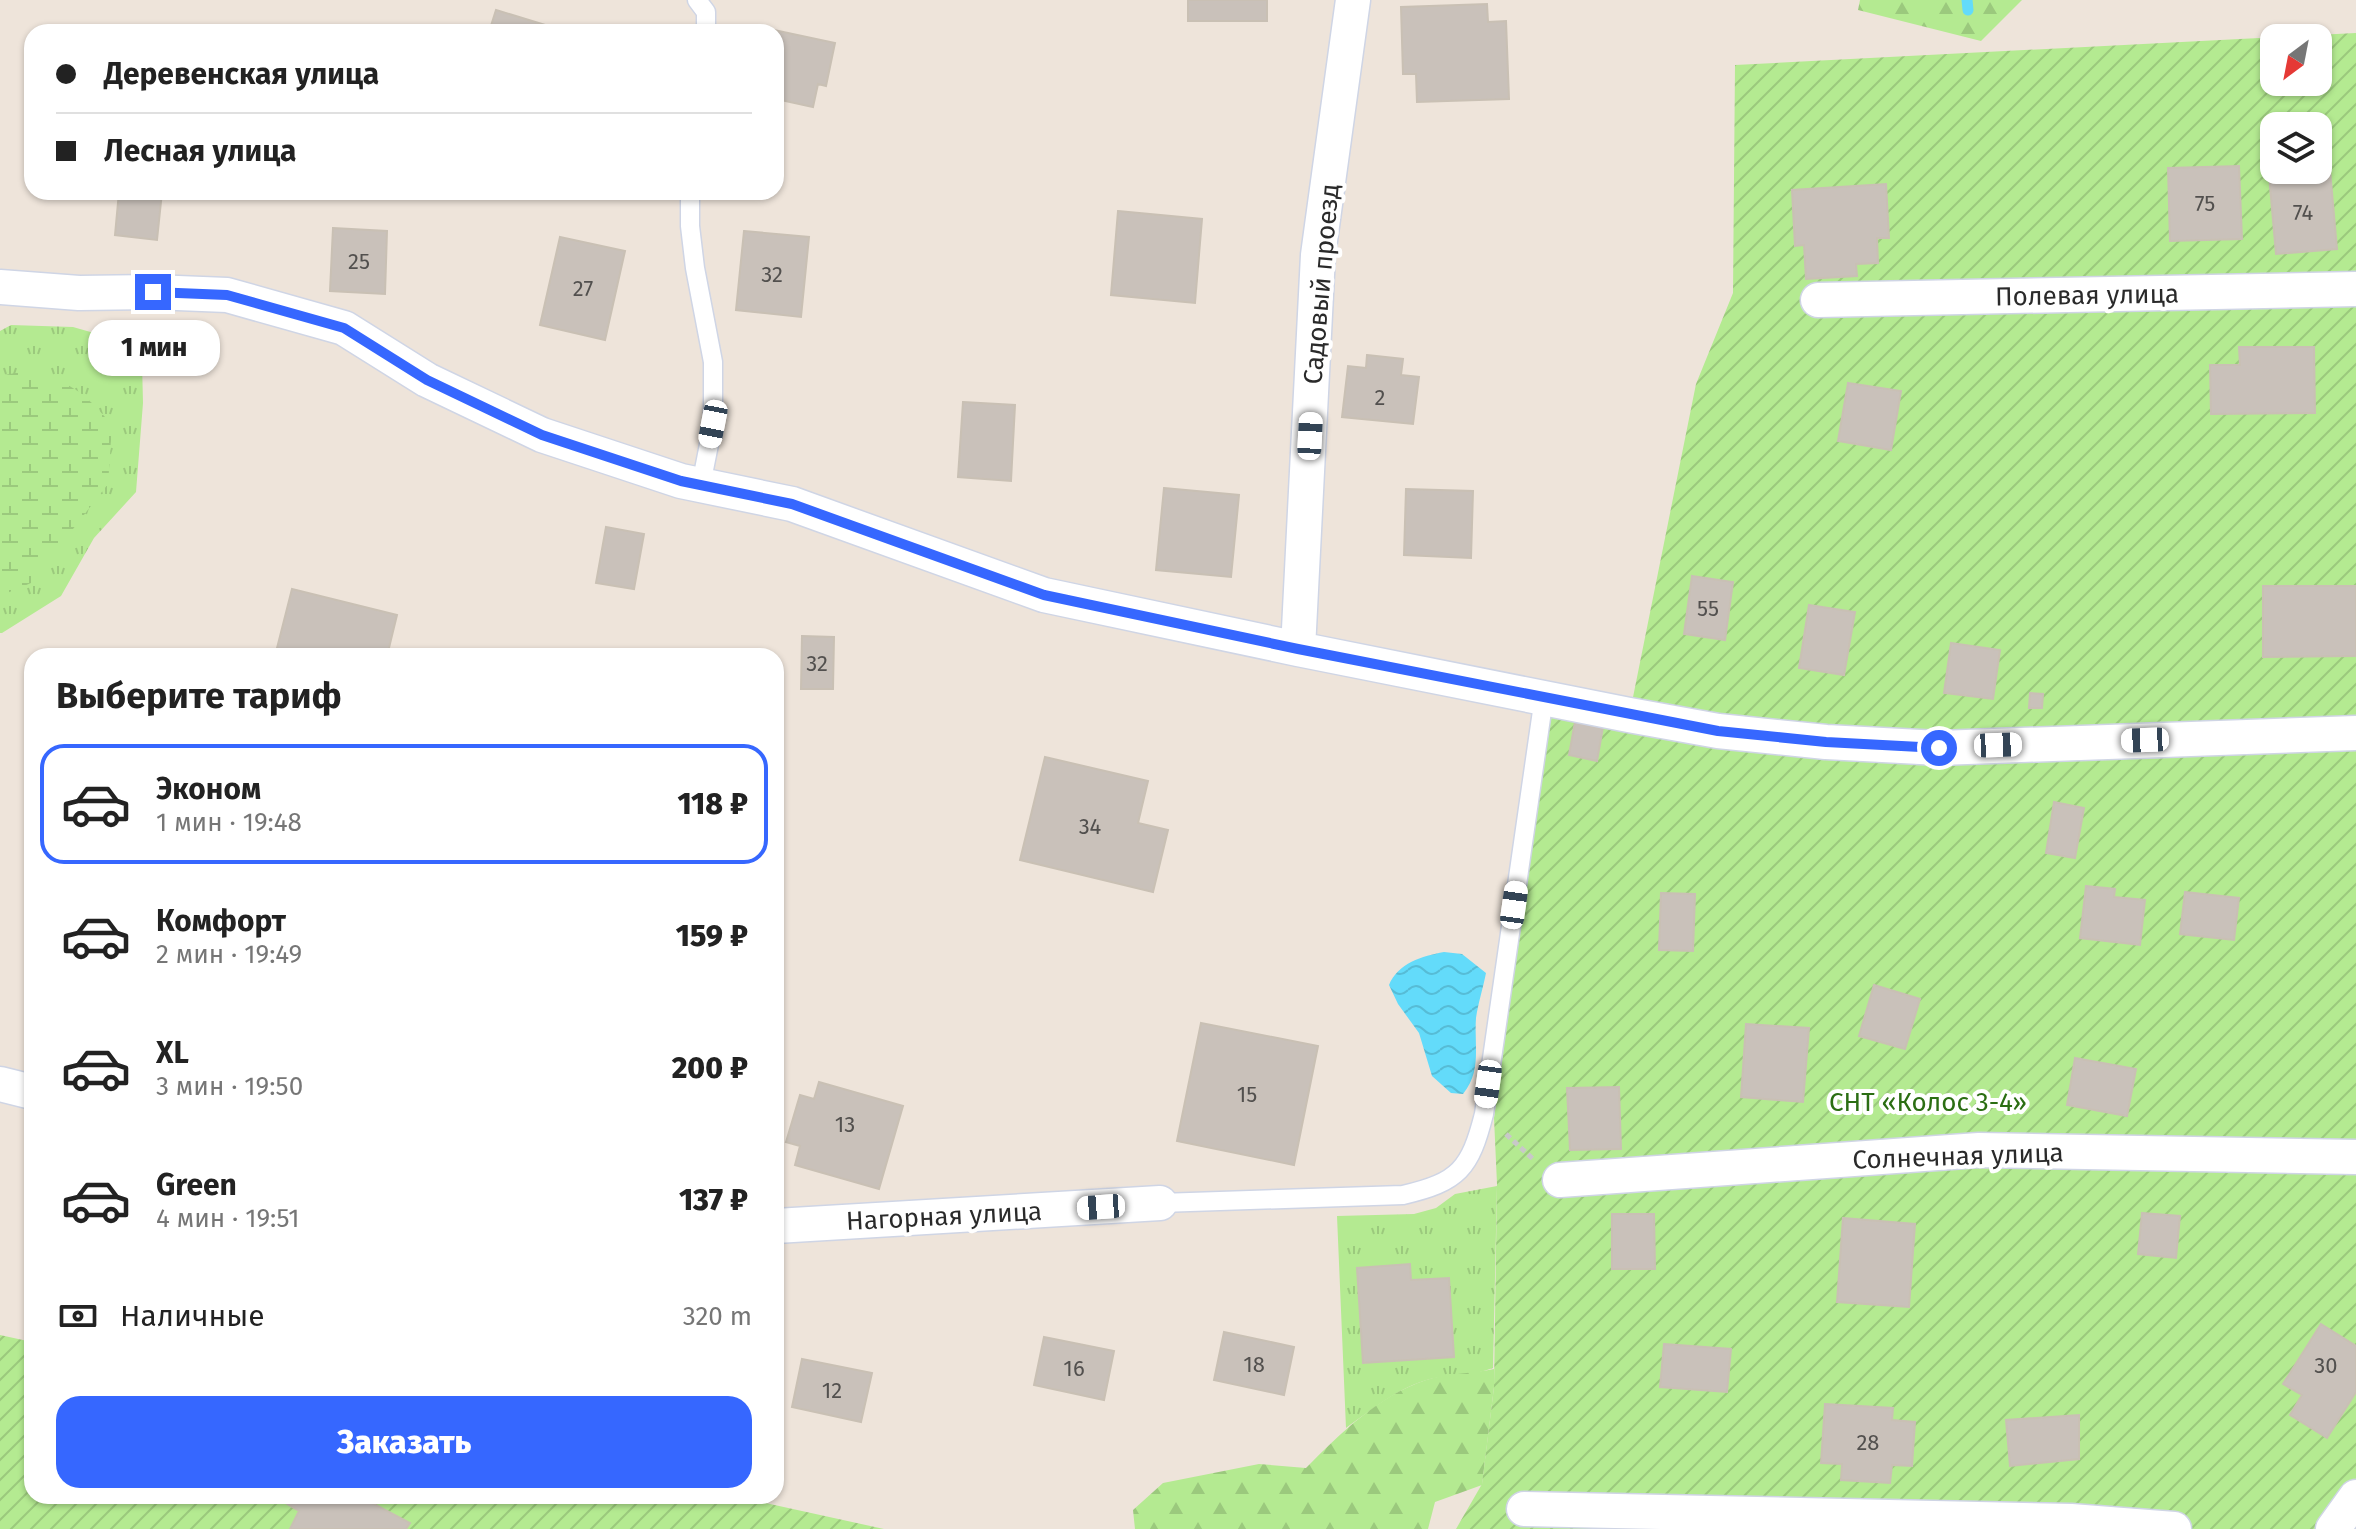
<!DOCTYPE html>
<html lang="ru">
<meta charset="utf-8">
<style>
body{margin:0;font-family:"Fira Sans",sans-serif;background:#f6f6f6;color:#222;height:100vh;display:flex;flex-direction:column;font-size:30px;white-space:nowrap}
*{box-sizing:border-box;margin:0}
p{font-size:26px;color:#767676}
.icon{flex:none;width:44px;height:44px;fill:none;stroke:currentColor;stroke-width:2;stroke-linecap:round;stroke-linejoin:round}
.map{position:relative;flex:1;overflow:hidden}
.panel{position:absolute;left:24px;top:648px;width:760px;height:856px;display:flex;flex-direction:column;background:#fff;border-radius:24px;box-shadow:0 2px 6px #0004}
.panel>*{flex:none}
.banner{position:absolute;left:24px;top:24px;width:760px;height:176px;border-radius:24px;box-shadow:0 2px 6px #0004;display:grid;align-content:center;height:176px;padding:0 32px;background:#fff}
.needle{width:52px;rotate:212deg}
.tools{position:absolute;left:2260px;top:24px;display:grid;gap:16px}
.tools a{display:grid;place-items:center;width:72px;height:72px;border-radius:16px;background:#fff;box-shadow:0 2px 6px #0004;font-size:40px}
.end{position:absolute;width:36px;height:36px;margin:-18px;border:10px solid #3667ff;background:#fff;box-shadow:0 0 0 4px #fff}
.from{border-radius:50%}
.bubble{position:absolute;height:56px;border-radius:24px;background:#fff;box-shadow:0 2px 6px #0004;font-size:26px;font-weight:800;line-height:56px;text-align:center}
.car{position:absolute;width:24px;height:48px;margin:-24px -12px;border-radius:10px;box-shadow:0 0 6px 2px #0007;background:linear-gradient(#fff 24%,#345 0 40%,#fff 0 76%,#345 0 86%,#fff 0)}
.banner b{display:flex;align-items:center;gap:28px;height:76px;font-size:30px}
.banner b+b{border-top:2px solid #e0e0e0}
.banner i{width:20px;height:20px;background:#222}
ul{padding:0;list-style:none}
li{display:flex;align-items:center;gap:24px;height:120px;margin:0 16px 12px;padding:0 16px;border:4px solid transparent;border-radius:24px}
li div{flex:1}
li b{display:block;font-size:30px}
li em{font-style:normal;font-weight:800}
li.current{border-color:#3667ff}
li>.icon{width:72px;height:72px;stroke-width:1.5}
h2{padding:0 32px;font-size:36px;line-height:96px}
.pay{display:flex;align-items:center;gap:20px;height:88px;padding:0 32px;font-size:30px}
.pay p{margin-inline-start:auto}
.primary-button{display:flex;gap:16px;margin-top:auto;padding:16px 32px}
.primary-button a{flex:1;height:92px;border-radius:24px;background:#3667ff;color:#fff;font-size:32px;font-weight:800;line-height:92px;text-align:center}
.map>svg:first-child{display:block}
</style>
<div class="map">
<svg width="2356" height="1529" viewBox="0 0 2356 1529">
<defs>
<pattern id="grass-tufts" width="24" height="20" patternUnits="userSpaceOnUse" patternTransform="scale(2)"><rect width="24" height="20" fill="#b4ea91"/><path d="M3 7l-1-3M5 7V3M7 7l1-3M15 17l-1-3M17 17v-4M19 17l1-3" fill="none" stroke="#9bc97d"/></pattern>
<pattern id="forest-firs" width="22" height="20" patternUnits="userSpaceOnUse" patternTransform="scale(2)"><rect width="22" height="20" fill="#b4ea91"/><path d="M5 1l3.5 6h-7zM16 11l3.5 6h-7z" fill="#9bc97d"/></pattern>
<pattern id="wetland-marsh" width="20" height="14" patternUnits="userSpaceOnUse" patternTransform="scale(2)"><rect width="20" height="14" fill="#b4ea91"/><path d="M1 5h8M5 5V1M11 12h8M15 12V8" fill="none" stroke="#9bc97d"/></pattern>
<pattern id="garden-furrows" width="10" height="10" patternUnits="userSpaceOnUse" patternTransform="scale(2)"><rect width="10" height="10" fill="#b4ea91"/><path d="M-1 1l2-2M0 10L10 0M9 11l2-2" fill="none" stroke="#9bc97d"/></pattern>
<pattern id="water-waves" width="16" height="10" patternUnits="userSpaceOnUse" patternTransform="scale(2)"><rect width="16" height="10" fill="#63dbfa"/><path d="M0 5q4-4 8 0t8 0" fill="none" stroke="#56bcd6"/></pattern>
</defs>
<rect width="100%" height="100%" fill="#eee4da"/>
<!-- grass -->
<path fill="url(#grass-tufts)" d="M11,325l62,2 56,16 13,19 1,41 -7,89 -42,46 -33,58 -59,37h-2v-302z
M1497,1186l-4,182c-20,8 -42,6 -63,11 -31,8 -59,31 -84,49l-9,-212 77,-2 22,-6 19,-14z"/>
<!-- forest -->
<path fill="url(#forest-firs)" d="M1860,0h162l-41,41 -123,-31z
M1494,1369v18l-12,98 -47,17 -7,27h-293l-2,-19 30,-27 96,-19 47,4c35,-35 72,-72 120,-88 21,-7 47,-6 68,-11z"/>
<!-- wetland -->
<path fill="url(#wetland-marsh)" d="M20,372c48,7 61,17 92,53l-4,59 -77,99 -31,13v-220z"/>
<!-- garden -->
<path fill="url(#garden-furrows)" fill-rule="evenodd" d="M2356,33v1496h-900l26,-45 12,-97 3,-203 -3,-66 55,-401 77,15 70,-348 37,-91 2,-228zM2274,38h44v44h-44zM2274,126h44v44h-44z
M0,1335l32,7v154h702l150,33h-884z"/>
<!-- water -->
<path fill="url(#water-waves)" d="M1444,952l18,2 24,19c-3,15 -8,31 -10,45 -2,28 6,53 -13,76l-12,-1 -19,-17 -13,-43 -21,-29 -9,-19c9,-22 33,-29 55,-33z"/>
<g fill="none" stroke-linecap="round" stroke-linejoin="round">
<!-- stream -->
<path stroke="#63dbfa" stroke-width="11" d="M1967,0l1,10"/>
</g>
<!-- building -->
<path fill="#c9c1ba" stroke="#c9c0b4" stroke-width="2" d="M1188,0h79v21h-79z
M1487,4l1,18 18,-1 3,78 -92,3 -1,-28h-13l-2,-67z
M496,10l72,22h-79z
M774,30l61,13 -9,43 -8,-2 -5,23 -37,-8v-67z
M2239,166l3,73 -72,2 -2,-73z
M2330,170l7,79 -61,5 -7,-79z
M1886,184l3,54h-12l1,25 -22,1 1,12 -51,3 -2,-34 -9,1 -3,-56z
M119,192h43l-5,48 -42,-5z
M1118,211l84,8 -7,84 -84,-8z
M333,228l54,3 -2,63 -55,-3z
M744,231l65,6 -8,80 -65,-7z
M560,237l65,14 -20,89 -65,-15z
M2239,347h75l1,66 -104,1 -1,-49h30z
M1367,355l36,4 -2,16 18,2 -6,47 -71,-7 6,-51 18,2z
M1848,383l53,8 -10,59 -53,-9z
M963,402l52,3 -4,76 -53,-4z
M1164,488l75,7 -8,82 -75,-7z
M1406,489l67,2 -2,67 -67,-3z
M606,527l38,7 -10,55 -38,-6z
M1692,576l41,6 -8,58 -41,-6z
M2263,586h93v70l-93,1z
M292,589l105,26 -10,41h-112z
M1809,605l46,7 -11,63 -45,-7z
M802,636l32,1 -1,52h-32z
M1951,643l49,7 -7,49 -49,-6z
M2030,693l13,1 -1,14h-13z
M1575,722l28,5 -6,34 -28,-6z
M1045,757l103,24 -10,42 30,7 -15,62 -133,-32z
M2054,802l30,6 -9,50 -29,-5z
M2086,886l29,3 -1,8 31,3 -5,45 -60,-7z
M2185,892l54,6 -5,42 -54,-6z
M1661,893l34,1 -2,57 -34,-1z
M1874,985l46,14 -15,50 -46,-13z
M1201,1023l117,23 -24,119 -117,-24z
M1746,1024l63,4 -6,74 -62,-5z
M2075,1058l61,11 -9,47 -60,-11z
M819,1082l84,24 -24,83 -84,-24 5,-19 -14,-4 14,-47 14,4z
M1619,1087l2,62 -51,1 -3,-62z
M2142,1213l38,3 -4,42 -38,-4z
M1612,1214h42l1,55h-43z
M1843,1218l72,6 -6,83 -72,-5z
M1410,1264l1,16 38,-2 5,79 -91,6 -6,-95z
M2321,1324l35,22v46l-29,46 -37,-23 12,-20 -19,-11z
M1224,1332l70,15 -10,48 -70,-15z
M1044,1337l70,14 -10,49 -70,-15z
M1664,1344l67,5 -4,43 -67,-5z
M802,1359l70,14 -11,49 -69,-15z
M1825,1404l68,4 -1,12 23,2 -3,44 -20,-1 -2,18 -49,-3 1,-16 -21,-1z
M2079,1415v44l-69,7 -4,-46z
M287,1496h72l51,27 -4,6h-116l9,-18 -15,-9z"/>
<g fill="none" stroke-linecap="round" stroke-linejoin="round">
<!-- lane casing -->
<g stroke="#cfd5e5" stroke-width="21">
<path id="lane" d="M697,0l9,12v20
M690,192v34l5,42 18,94v62l-12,61
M1160,1203l243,-8c56,-13 67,-26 81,-81l60,-417"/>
</g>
<!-- street casing -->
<g stroke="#cfd5e5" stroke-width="37">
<path id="street" d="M0,287l79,6 74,-1 74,3 117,33 83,52 115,55 139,46 111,23 252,91 254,54 331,66 89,16 108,11 113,6 417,-15
M1818,300l538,-11
M1298,649l20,-394 35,-255
M0,1084l32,8
M1560,1180l419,-30 377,7
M776,1226l384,-23
M1524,1509l547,12 103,8
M2333,1529l23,-32"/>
</g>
<!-- path -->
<path stroke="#c8c8c8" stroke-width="5" stroke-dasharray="6 4" stroke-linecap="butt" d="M1506,1134l28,26"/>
<!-- lane -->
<use href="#lane" stroke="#fff" stroke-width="18"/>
<!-- street -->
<use href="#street" stroke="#fff" stroke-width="34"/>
</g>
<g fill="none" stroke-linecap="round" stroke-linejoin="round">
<!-- route -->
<path stroke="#3667ff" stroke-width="10" d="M153,292l74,3 117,33 83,52 115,55 139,46 111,23 252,91 254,54 420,82 108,11 113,6"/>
</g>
<g text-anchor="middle" stroke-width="8" stroke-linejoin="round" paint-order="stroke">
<!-- number labels -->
<g font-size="22" fill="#52504e">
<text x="2205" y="211">75</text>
<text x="2303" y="220">74</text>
<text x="359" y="269">25</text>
<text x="772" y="282">32</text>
<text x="583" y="296">27</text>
<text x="1380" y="405">2</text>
<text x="1708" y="616">55</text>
<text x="817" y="671">32</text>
<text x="1090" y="834">34</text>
<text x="1247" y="1102">15</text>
<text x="845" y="1132">13</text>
<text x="1254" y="1372">18</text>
<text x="2326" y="1373">30</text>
<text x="1074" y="1376">16</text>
<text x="832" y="1398">12</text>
<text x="1868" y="1450">28</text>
</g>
<!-- street labels -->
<g font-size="26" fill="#2a2a2a" stroke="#fff">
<text transform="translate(1321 284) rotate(-85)" y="9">Садовый проезд</text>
<text transform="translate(2087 295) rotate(-1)" y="9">Полевая улица</text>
<text transform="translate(1958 1156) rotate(-2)" y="9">Солнечная улица</text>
<text transform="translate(944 1216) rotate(-3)" y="9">Нагорная улица</text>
</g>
<!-- park labels -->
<g font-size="26" fill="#2b6e13" stroke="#fff">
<text x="1928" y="1111">СНТ «Колос 3-4»</text>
</g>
</g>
</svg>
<div class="tools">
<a><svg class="needle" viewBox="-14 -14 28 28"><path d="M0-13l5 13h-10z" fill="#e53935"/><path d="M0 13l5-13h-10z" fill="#767676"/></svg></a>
<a><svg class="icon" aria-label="layers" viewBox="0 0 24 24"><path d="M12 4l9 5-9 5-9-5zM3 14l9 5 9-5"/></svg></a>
</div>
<i class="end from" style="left:1939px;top:748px"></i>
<i class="end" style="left:153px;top:292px"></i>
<div class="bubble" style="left:88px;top:320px;width:132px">1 мин</div>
<i class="car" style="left:713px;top:424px;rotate:191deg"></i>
<i class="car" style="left:1310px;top:436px;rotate:3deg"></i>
<i class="car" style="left:2145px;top:740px;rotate:268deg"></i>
<i class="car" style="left:1998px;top:745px;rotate:88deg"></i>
<i class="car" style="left:1514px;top:905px;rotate:8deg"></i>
<i class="car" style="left:1488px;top:1084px;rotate:188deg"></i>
<i class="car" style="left:1101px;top:1207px;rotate:266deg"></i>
<div class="banner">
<b><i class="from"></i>Деревенская улица</b>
<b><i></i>Лесная улица</b>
</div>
<section class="panel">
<h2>Выберите тариф</h2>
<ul>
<li class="current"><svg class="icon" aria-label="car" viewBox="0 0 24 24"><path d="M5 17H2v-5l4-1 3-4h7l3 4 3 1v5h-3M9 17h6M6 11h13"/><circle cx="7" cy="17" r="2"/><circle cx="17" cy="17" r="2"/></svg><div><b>Эконом</b><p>1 мин · 19:48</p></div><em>118 ₽</em></li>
<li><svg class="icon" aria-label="car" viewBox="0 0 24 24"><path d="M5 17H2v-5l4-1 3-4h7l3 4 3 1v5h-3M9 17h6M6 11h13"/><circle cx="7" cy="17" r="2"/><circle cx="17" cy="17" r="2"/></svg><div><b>Комфорт</b><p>2 мин · 19:49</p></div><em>159 ₽</em></li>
<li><svg class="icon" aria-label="car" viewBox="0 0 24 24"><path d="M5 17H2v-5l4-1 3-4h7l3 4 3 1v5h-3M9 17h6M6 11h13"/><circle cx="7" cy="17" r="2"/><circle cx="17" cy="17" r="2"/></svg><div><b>XL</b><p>3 мин · 19:50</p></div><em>200 ₽</em></li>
<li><svg class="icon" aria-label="car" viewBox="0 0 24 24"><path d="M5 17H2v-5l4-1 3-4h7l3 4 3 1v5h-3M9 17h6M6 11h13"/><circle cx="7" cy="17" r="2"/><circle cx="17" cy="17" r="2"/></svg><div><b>Green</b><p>4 мин · 19:51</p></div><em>137 ₽</em></li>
</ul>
<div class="pay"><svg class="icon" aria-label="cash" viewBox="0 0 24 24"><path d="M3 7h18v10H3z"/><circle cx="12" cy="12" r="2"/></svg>Наличные<p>320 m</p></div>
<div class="primary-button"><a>Заказать</a></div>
</section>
</div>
